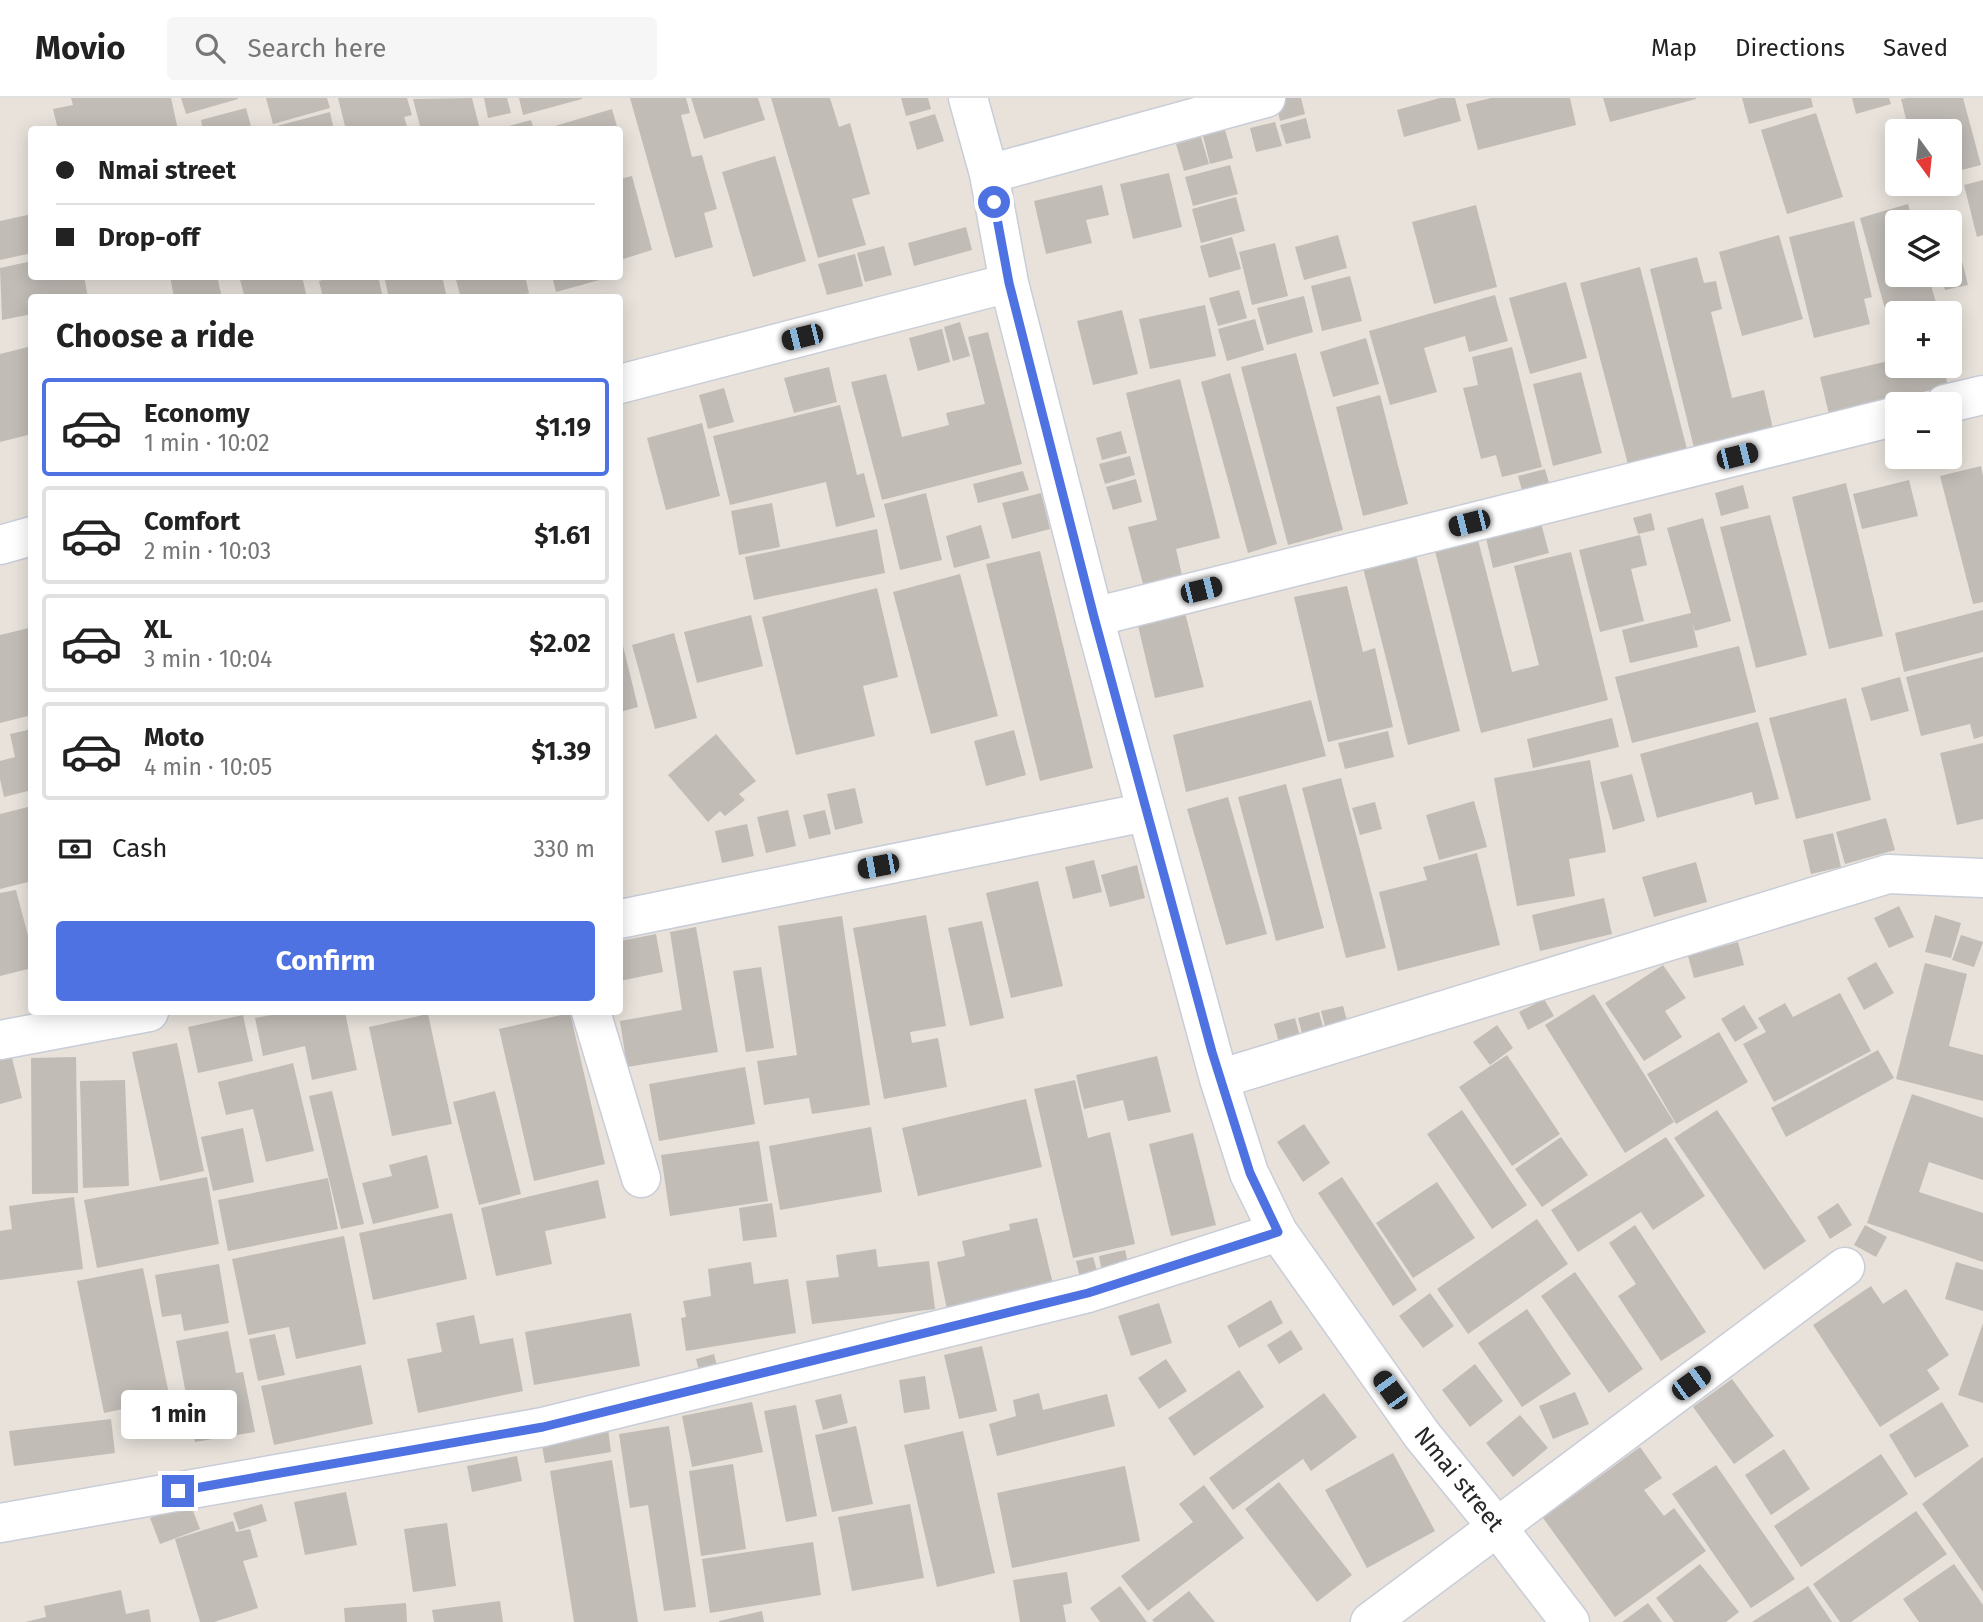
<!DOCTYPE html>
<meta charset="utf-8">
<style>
body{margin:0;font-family:"Fira Sans",sans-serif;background:#f6f6f6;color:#222;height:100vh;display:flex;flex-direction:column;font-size:26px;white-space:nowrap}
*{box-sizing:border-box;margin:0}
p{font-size:23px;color:#767676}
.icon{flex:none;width:38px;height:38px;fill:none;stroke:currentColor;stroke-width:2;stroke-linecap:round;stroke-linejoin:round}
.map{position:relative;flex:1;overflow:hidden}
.sheet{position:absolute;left:28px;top:196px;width:595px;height:721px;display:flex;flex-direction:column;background:#fff;border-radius:7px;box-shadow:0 4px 18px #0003}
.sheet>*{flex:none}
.banner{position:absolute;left:28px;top:28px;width:595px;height:154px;border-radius:7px;box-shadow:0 4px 18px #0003;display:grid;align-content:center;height:154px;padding:0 28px;background:#fff}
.needle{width:46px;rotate:165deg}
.tools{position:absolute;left:1885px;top:21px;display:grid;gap:14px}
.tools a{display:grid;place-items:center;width:77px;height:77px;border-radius:7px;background:#fff;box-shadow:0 4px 18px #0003;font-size:35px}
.end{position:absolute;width:32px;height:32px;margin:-16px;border:9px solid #4e72e2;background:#fff;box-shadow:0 0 0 4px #fff}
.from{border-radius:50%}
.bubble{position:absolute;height:49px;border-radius:7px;background:#fff;box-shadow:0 4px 18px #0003;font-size:23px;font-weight:700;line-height:49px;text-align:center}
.car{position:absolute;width:21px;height:42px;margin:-21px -10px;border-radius:9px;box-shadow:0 0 5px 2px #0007;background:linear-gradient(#222 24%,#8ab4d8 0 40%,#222 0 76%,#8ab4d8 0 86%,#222 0)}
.banner b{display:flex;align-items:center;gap:24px;height:66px;font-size:26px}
.banner b+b{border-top:2px solid #e0e0e0}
.banner i{width:18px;height:18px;background:#222}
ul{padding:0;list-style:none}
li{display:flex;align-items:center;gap:21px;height:98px;margin:0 14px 10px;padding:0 14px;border:4px solid #e0e0e0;border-radius:7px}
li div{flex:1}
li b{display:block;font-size:26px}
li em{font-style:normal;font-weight:700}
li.active{border-color:#4e72e2}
li>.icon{width:63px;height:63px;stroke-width:1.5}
h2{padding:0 28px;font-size:32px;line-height:84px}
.pay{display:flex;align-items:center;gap:18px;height:77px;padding:0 28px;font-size:26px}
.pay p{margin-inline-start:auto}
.action{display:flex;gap:14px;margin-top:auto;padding:14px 28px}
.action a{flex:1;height:80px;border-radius:7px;background:#4e72e2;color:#fff;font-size:28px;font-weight:700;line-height:80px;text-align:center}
header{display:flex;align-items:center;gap:42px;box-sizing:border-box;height:98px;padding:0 35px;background:#fff;border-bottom:2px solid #e0e0e0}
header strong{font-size:33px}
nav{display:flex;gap:38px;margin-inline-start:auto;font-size:24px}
.search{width:490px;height:63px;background:#f6f6f6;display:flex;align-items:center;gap:18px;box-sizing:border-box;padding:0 24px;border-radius:7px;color:#767676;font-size:26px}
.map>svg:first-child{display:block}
</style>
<header>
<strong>Movio</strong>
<div class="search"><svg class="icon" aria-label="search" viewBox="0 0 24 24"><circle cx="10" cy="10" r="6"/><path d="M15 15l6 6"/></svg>Search here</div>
<nav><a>Map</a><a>Directions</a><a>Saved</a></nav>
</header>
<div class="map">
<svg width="1983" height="1524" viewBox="0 0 1983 1524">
<rect width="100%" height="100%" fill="#e8e2db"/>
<!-- building -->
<path fill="#c1bcb6" d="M71,0h100l7,32h-120l-5,-21 20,-4z
M181,0h57v1l-52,15z
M266,0h61l3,10 -57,16z
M338,0h69l5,17 -8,2 4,13h-62z
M472,0l8,32h-59l-8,-31z
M484,0h23l4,15 -23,5z
M519,0h63v1l-59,16z
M630,0h56l4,15 -9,2 11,42 10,-2 15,54 -13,4 9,34 -38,11z
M691,0h67l7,22 -61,19z
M771,0h59l9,29 11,-4 20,71 -18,5 14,46 -48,13z
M901,0h27l3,11 -25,7z
M1275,0h26l4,16 -25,7z
M1440,0h15l6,23 -57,16 -7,-27z
M1491,0h79l6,27 -98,25 -12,-46z
M1603,0h93v1l-86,23z
M1742,0h69l2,9 -64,17z
M1852,0h37l2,6 -35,10z
M1907,0h56l18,67 -31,8v-42h-41l-8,-32z
M246,10l6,22h-49l-2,-10z
M612,11l6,21h-73v-1z
M330,14l4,18h-56l-1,-4z
M1816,15l27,84 -56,17 -26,-84z
M935,16l9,27 -27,9 -8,-28z
M1306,20l5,20 -25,6 -6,-19z
M531,22l3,10h-36v-1z
M1275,24l7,24 -26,6 -6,-24z
M1225,32l8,28 -23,6 -7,-28z
M1201,39l8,27 -25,7 -8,-27z
M775,58l31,105 -53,16 -31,-105z
M1230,67l8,29 -45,12 -8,-29z
M1169,75l13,54 -49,12 -13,-55z
M632,78l20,74 -32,10v-81z
M1983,82v55l-6,2 -13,-52z
M1102,87l7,30 -23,5 6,23 -46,11 -12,-53z
M1236,99l9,34 -44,12 -9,-34z
M1908,106l5,18h-16v53h31l11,38h-42l-1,36 -36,-131z
M1476,107l21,82 -63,17 -22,-82z
M32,116v39l-32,7v-39z
M1854,123l18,76 -8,2 6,25 -56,14 -25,-101z
M966,129l6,23 -58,16 -6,-23z
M1338,137l9,33 -43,12 -9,-33z
M1779,137l24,84 -61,17 -23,-84z
M1232,139l9,32 -32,9 -9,-32z
M1275,145l13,53 -36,9 -13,-53z
M884,148l8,29 -27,7 -8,-29z
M1960,155l8,32 -23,5 -4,-15h9v-19z
M855,156l8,32 -36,9 -9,-31z
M1697,159l7,26 12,-2 6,28 -11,3 21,86 32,-8 10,43 -79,19 -45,-183z
M32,163v15h52l4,22h-56v16l-30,6 -2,-52z
M1640,169l48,186 -59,15 -49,-185z
M170,178h47l5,22h-48z
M239,178h63l5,22h-62z
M338,178h40l5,22h-60l-4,-17z
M384,178h58l5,22h-58z
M455,178h70l4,17 -16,5h-52z
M552,178h58v1l-54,15z
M1350,178l12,45 -40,10 -11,-45z
M1566,184l21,76 -57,16 -21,-76z
M1239,192l8,28 -29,8 -9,-28z
M1495,197l13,46 -39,11 -4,-16 -41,12 13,44 -47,13 -21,-74z
M1304,198l9,36 -46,13 -10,-37z
M1205,207l11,51 -66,13 -11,-50z
M1122,212l16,64 -45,11 -16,-64z
M1255,221l9,31 -37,11 -9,-32z
M960,224l10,34 -17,5 -9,-34z
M942,231l8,33 -32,9 -9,-33z
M988,234l34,132 -140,36 -31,-118 35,-8 16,63 47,-12 -3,-12 39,-9 -17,-67z
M1366,240l13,46 -46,13 -13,-45z
M32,248v88l-32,8v-88z
M1512,249l30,120 -40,10 -6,-22 -15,4 -18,-71 15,-3 -6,-28z
M1296,255l47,177 -55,15 -47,-178z
M1897,261v7h46l5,20 -119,28 -9,-37z
M829,269l8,35 -43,11 -10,-35z
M1581,274l21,81 -49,13 -20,-82z
M1230,275l47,171 -29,9 -47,-171z
M1180,281l40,159 -44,11 6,26 -39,9 -15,-57 29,-7 -31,-127z
M724,290l10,34 -26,7 -9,-34z
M1380,297l28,109 -45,12 -27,-109z
M840,307l17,70 7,-2 11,44 -39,10 -10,-45 -96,23 -17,-69z
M702,325l18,73 -54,14 -19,-72z
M1121,333l6,22 -25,7 -6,-22z
M1130,358l5,19 -30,9 -6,-20z
M1981,368l2,10v126l-10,2 -33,-128z
M1545,371l7,24 -27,8 -7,-25z
M1023,373l6,19 -51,13 -5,-19z
M1136,381l6,23 -29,8 -7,-23z
M1909,382l9,36 -56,13 -9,-35z
M1846,385l37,153 -54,13 -37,-152z
M1743,387l6,23 -28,8 -6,-23z
M926,395l16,67 -42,10 -16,-66z
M1041,395l9,36 -38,10 -10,-36z
M772,405l8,44 -41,8 -8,-44z
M1651,415l4,17 -17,4 -5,-16z
M1770,417l37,140 -51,13 -36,-141z
M1703,420l28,103 -36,10 -3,-9 6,25 -68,16 -8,-33 69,-17 -24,-85z
M1541,425l8,30 -56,15 -7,-30z
M981,427l9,33 -36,10 -8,-32z
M877,431l8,44 -131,27 -9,-43z
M1640,437l7,30 -16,4 13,52 -44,11 -21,-82z
M1478,442l34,132 27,-7 -25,-99 57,-14 37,148 -127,33 -46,-182z
M1414,449l46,184 -52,14 -47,-185z
M1040,453l53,217 -53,13 -54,-217z
M960,476l38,142 -67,18 -38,-142z
M1347,488l16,66 12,-4 18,79 -65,15 -34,-145z
M877,490l21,89 -35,9 12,50 -79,19 -34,-138z
M1183,507l21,82 -49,11 -19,-81z
M1983,512v42l-79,20 -9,-39z
M751,517l12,51 -66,17 -13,-51z
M29,530l3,12v75l-32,8v-88z
M674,535l23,85 -42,11 -23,-84z
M623,548l15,61 -18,5v-65z
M1739,548l17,66 -124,31 -17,-66z
M1983,559v79l-9,3 -4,-15 -49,12 -15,-59z
M1900,579l9,34 -38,10 -10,-33z
M1846,600l25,102 -75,19 -27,-101z
M1311,602l15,56 -140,36 -13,-57z
M1612,620l7,29 -86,21 -6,-29z
M1758,624l21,77 -24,6 -3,-13 -95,26 -17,-64z
M32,631v61l-28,7 -4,-18v-18l15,-4 -5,-23z
M1014,632l12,45 -40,11 -12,-45z
M1388,633l6,26 -49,12 -7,-26z
M716,636l40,47 -17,13 6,6 -20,16 -5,-5 -12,11 -40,-47z
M1983,645v76l-26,6 -17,-72z
M1590,662l16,92 -37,7 6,37 -58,10 -23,-128z
M1632,676l13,47 -32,9 -13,-48z
M1341,680l45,170 -40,10 -44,-170z
M1286,686l38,144 -48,13 -38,-144z
M855,690l8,35 -28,7 -8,-36z
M1228,699l39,137 -41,11 -39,-136z
M1474,703l13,46 -48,13 -13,-45z
M1375,704l7,27 -22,6 -8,-27z
M32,708v75l-32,8v-75z
M788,712l8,36 -30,7 -9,-36z
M825,712l6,24 -22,5 -6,-24z
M1886,720l9,32 -50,14 -9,-32z
M747,726l7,32 -32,7 -7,-32z
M1833,735l8,34 -30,7 -8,-34z
M1477,755l23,92 -102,26 -19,-79 48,-12 -4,-13z
M1094,762l8,32 -29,7 -8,-32z
M1696,764l11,40 -53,15 -12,-40z
M1137,767l8,33 -35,9 -9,-32z
M1038,783l25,105 -52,12 -25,-105z
M16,792l16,61v17l-32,8v-83z
M1604,800l8,36 -72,17 -8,-36z
M1899,808l15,31 -25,11 -15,-30z
M926,817l20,111 -36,6 2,11 26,-5 9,49 -63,12 -31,-171z
M1935,817l26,8 -10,35 -26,-6z
M842,818l28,189 -58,9 -3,-16 -45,7 -7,-44 40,-6 -19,-129z
M982,823l22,97 -34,8 -22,-98z
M696,829l22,125 -91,15 -7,-46 62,-11 -12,-78z
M656,836l7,38 -43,9v-40z
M1961,837l22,7 -9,25 -22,-7z
M1738,844l6,23 -50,13 -6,-22z
M1876,864l18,31 -30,17 -17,-32z
M1925,865l42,11 -18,72 34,9v46l-87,-22z
M1663,867l23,33 -21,13 17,26 -38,24 -39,-58z
M761,869l13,81 -28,4 -13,-81z
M1840,895l31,58 -97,51 -31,-58 23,-12 -8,-14 27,-15 8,14z
M1594,896l80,128 -49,31 -80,-128z
M1544,901l10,17 -26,14 -9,-18z
M1744,907l14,23 -23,14 -14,-23z
M1343,908l7,25 -22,6 -7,-26z
M289,914h56l12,58 -45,10 -7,-34 -42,10 -8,-38z
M1319,914l7,26 -21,6 -7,-26z
M570,915l35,151 -71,17 -35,-152z
M428,916l24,110 -60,12 -23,-109z
M243,917l10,46 -55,12 -10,-46z
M1295,920l7,26 -21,6 -7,-26z
M1497,927l16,23 -23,17 -17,-23z
M1719,934l29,50 -72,42 -29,-50z
M177,945l27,128 -44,10 -28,-129z
M10,952l12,48 -22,6v-51z
M1878,952l16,28 -108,59 -15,-29z
M1507,957l53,79 -48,32 -53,-79z
M1157,958l14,56 -43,9 -5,-21 -39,9 -8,-34z
M76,959l2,136 -46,1 -1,-136z
M293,965l21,88 -48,11 -13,-53 -27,6 -8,-33z
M745,969l10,57 -96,17 -10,-57z
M125,982l4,106 -46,2 -3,-107z
M1075,982l13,58 22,-6 25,112 -62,14 -39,-169z
M332,993l32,133 -23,5 -32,-133z
M495,993l26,103 -42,11 -26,-103z
M1912,996l71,24v62l-54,-18 -10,30 64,21v49l-116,-39z
M1026,1001l16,68 -124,29 -16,-68z
M1462,1012l65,95 -35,24 -65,-95z
M1717,1012l89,131 -42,29 -90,-132z
M1304,1026l26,39 -27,19 -26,-40z
M871,1029l11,65 -102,18 -11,-64z
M243,1030l11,54 -41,9 -12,-54z
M1193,1035l23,92 -45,11 -22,-92z
M1561,1039l27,38 -46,32 -27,-38z
M1666,1039l39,59 -52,34 -12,-18 -63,40 -27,-42z
M759,1043l9,60 -98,15 -9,-61z
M427,1057l12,53 -66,16 -11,-41 30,-7 -3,-11z
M207,1079l12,67 -122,24 -13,-68z
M1342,1079l75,113 -24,16 -75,-113z
M328,1080l10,51 -110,22 -10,-51z
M598,1082l8,38 -61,13 7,33 -56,12 -15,-68z
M1437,1084l38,56 -62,40 -37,-55z
M74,1099l9,72 -83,11v-49l12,-2 -3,-23z
M772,1105l5,34 -34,4 -4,-33z
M1838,1105l14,22 -22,14 -13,-22z
M452,1115l15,66 -94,21 -14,-67z
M1037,1120l16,66 -106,25 -10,-47 28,-6 -3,-15 48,-11 -1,-6z
M1537,1121l31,45 -100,70 -31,-45z
M1635,1127l71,107 -45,29 -43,-65 18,-12 -27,-41z
M1865,1127l22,12 -11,20 -22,-12z
M344,1138l22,108 -70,15 -7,-32 -41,8 -16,-76z
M876,1151l2,18 51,-6 6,48 -123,15 -6,-43 33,-4 -3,-22z
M1125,1152l4,17 -27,5 -3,-16z
M1093,1159l5,17 -18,4 -4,-17z
M751,1164l3,22 34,-5 8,54 -110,18 -5,-33 5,-1 -3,-16 28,-5 -3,-27z
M1956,1164l27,8v41l-38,-12z
M219,1166l10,59 -45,8 -3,-17 -19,3 -7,-42z
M143,1170l27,131 -66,14 -27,-132z
M1575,1174l68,97 -34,24 -68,-97z
M1871,1188l12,18 23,-15 43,66 -22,15 13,19 -60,38 -67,-102z
M1430,1195l24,33 -31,22 -24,-32z
M1271,1202l12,23 -44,25 -12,-22z
M1159,1205l13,40 -41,13 -13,-40z
M1527,1211l44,65 -49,33 -44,-64z
M631,1215l9,53 -106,19 -9,-53z
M474,1217l6,29 33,-6 10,53 -105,22 -11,-54 35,-7 -6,-29z
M1983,1225v80l-25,-8z
M1291,1232l12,19 -24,15 -12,-19z
M228,1233l8,42 7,-1 12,60 -60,10 -19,-101z
M275,1236l10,41 -27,6 -9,-42z
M982,1248l15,65 -38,8 -15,-64z
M714,1256l5,20 -18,4 -5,-19z
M1166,1261l21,32 -28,18 -21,-31z
M1475,1266l28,37 -33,26 -28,-37z
M361,1267l12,59 -99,21 -13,-59z
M1239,1272l25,37 -70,49 -26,-38z
M925,1278l5,33 -26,4 -5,-33z
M1732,1281l42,57 -40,28 -41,-57z
M1575,1294l14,32 -36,15 -14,-33z
M1039,1295l4,17 64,-16 8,32 -118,30 -8,-32 27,-8 -3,-16z
M1324,1295l33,44 -46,34 -8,-12 -70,51 -24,-32z
M841,1296l7,29 -25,7 -8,-30z
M752,1304l11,50 -71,15 -10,-51z
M1942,1304l27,44 -54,32 -26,-43z
M796,1307l21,111 -31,6 -22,-111z
M1520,1317l28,33 -35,29 -27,-34z
M111,1321l4,34 -101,13 -5,-35z
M669,1328l27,181 -32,4 -16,-106 -18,3 -11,-74z
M856,1328l17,78 -41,8 -17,-77z
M608,1330l3,24 -66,11 -4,-23z
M963,1333l32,142 -58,14 -33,-142z
M1640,1349l22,31 -18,12 20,26 10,-8 32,43 -91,66 -72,-99z
M1784,1351l26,40 -39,26 -26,-40z
M1393,1355l42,78 -68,37 -42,-78z
M1881,1356l27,40 -107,73 -27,-41z
M517,1358l5,25 -50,11 -5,-26z
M1983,1359v135l-61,-88z
M612,1362l26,162h-64l-24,-151z
M733,1366l13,85 -45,7 -12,-85z
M1716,1367l79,114 -44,29 -79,-114z
M1125,1368l15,75 -128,27 -15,-75z
M1279,1384l73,93 -35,27 -72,-93z
M1204,1387l40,53 -96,73 -27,-35 72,-54 -14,-18z
M346,1394l11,53 -52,10 -11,-53z
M190,1405l10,26 -40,15 -10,-26z
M262,1406l5,17 -28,9 -6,-17z
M910,1406l14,74 -72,13 -14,-74z
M1916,1413l31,43 -96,68h-11l-27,-38z
M233,1423l3,11 14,-3 8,28 -15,4 15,47 -44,14h-14l-25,-83z
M447,1425l9,63 -43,6 -9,-63z
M813,1444l8,53 -111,18 -8,-54z
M1700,1466l39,48 -13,10h-52l-18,-24z
M1954,1466l29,41v17h-64l-16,-23z
M1067,1474l5,31 -9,2 3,17h-46l-7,-42z
M1120,1488l27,36h-47l-10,-14z
M1808,1488l24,36h-80z
M121,1492l5,24 23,-5 2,13h-126l21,-5 -2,-11z
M1189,1493l26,31h-61l-2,-2z
M500,1503l3,21h-69l-2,-12z
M406,1505l1,19h-62l-1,-14z
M1648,1505l14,19h-40z
M762,1513l2,11h-45v-1z"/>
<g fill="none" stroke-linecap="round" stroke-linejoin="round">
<!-- minor casing -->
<g stroke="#c9cdd8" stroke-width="41">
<path id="minor" d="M968,0l21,76 20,109 85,334 125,462 30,94 29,59 144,203 75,92 73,95
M989,76l277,-76
M620,286l389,-101
M1945,306l38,-9
M0,447l32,-9
M1094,519l803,-201
M620,821l526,-107
M591,914l50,166
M0,942l149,-28
M1219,981l669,-205 95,4
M0,1425l543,-96 545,-134 190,-61
M1370,1524l475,-355"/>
</g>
<!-- minor -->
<use href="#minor" stroke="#fff" stroke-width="38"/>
</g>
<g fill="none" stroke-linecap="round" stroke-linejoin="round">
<!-- route -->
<path stroke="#4e72e2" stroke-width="9" d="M178,1393l365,-64 545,-134 190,-61 -28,-59 -38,-121 -118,-435 -85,-334 -15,-81"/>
</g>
<g text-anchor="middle" stroke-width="5" stroke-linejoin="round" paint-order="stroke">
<!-- street labels -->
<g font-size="24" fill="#272727" stroke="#fff">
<text transform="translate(1459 1381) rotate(51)" y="8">Nmai street</text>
</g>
</g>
</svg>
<div class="tools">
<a><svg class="needle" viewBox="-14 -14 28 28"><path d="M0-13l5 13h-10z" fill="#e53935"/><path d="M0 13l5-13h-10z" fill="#767676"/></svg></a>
<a><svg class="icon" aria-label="layers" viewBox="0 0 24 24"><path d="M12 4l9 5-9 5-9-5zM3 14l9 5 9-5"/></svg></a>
<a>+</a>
<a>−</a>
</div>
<i class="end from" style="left:994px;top:104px"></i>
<i class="end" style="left:178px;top:1393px"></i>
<div class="bubble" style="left:121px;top:1292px;width:116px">1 min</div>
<i class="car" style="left:802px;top:239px;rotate:256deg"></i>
<i class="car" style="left:1737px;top:358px;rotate:76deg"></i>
<i class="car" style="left:1469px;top:425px;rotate:256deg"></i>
<i class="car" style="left:1201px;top:492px;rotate:76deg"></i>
<i class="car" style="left:878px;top:768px;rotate:259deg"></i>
<i class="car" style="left:1691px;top:1285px;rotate:54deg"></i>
<i class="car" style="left:1390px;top:1292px;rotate:324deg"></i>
<div class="banner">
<b><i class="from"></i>Nmai street</b>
<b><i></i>Drop-off</b>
</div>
<section class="sheet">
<h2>Choose a ride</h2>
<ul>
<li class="active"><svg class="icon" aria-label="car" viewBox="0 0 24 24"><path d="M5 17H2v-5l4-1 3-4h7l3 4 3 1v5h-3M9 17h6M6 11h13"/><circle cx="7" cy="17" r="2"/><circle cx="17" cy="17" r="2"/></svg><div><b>Economy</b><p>1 min · 10:02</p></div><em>$1.19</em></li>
<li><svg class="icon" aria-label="car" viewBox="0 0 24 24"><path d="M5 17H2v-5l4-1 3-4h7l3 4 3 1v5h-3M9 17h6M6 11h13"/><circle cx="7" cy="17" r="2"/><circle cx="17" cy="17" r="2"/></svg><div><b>Comfort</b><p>2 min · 10:03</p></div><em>$1.61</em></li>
<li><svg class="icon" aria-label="car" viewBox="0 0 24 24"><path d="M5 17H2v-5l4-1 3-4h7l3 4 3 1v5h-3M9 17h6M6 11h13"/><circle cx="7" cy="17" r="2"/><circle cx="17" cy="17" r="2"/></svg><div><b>XL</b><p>3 min · 10:04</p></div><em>$2.02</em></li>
<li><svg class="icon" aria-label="car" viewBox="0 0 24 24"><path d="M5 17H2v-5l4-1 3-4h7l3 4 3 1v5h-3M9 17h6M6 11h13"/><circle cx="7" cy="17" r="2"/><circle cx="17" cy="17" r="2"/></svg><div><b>Moto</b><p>4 min · 10:05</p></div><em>$1.39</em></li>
</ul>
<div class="pay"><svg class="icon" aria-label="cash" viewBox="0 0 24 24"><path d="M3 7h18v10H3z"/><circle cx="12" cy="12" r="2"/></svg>Cash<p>330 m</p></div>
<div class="action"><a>Confirm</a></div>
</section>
</div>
